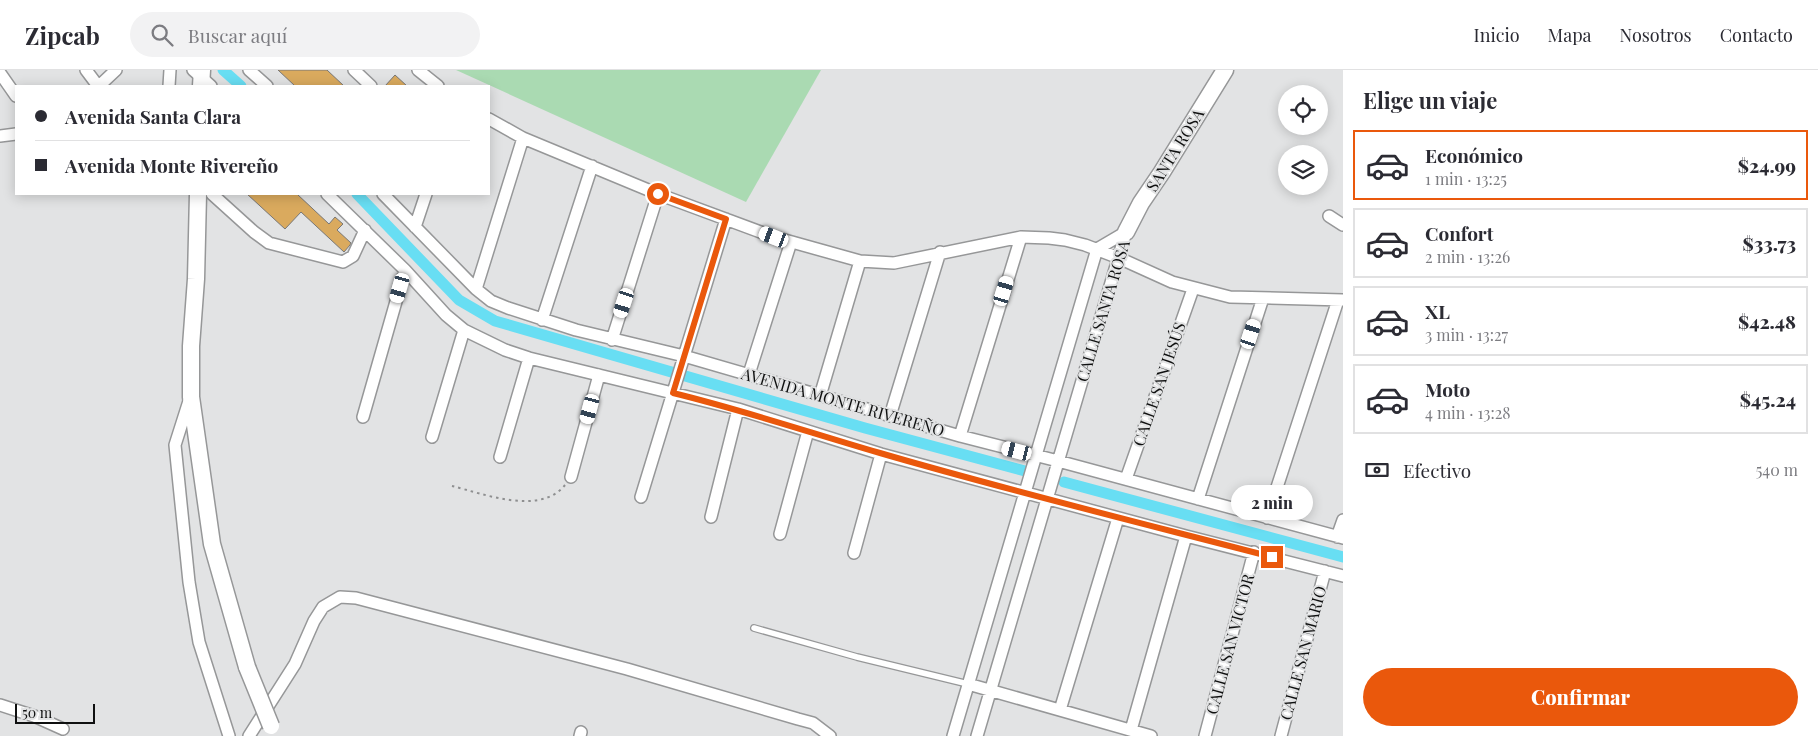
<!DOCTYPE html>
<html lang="es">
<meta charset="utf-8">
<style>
body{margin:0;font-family:"Playfair Display",serif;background:#f2f2f3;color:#2b2b33;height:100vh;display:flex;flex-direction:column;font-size:19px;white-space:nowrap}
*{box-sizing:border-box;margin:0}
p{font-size:16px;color:#7c7c81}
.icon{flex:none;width:28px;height:28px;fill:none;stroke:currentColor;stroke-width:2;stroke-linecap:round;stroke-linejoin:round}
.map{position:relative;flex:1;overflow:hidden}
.drawer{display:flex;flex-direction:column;background:#fff;width:475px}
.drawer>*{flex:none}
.guide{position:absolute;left:15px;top:15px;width:475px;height:110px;border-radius:0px;box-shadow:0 2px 12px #0003;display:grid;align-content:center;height:110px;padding:0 20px;background:#fff}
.buttons{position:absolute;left:1278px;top:15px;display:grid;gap:10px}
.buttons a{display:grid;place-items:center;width:50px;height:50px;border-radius:50%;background:#fff;box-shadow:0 2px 12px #0003;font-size:25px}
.scale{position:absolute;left:15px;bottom:12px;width:80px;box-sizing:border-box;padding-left:5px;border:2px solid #0f1010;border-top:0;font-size:14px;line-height:18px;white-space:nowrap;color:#0f1010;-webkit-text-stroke:4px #e2e3e4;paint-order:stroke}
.end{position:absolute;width:22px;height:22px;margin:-11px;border:6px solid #ea580c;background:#fff;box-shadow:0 0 0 2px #fff}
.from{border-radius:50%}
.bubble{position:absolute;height:35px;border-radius:18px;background:#fff;box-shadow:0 2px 12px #0003;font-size:16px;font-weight:800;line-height:35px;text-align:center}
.car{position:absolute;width:15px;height:30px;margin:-15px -8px;border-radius:6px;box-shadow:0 0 4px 1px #0007;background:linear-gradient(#fff 24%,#345 0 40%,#fff 0 76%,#345 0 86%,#fff 0)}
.guide b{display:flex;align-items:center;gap:18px;height:48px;font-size:19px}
.guide b+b{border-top:1px solid #e1e1e2}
.guide i{width:12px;height:12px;background:#2b2b33}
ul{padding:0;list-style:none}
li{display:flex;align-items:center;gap:15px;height:70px;margin:0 10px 8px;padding:0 10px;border:2px solid #e1e1e2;border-radius:0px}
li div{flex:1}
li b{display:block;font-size:19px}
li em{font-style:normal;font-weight:800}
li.active{border-color:#ea580c}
li>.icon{width:45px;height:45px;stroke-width:1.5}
h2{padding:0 20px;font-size:22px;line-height:60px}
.pay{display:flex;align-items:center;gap:12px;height:55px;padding:0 20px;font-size:19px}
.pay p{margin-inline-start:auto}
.primary-button{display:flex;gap:10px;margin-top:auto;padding:10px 20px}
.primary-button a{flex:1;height:58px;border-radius:30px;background:#ea580c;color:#fff;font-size:20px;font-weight:800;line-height:58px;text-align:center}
header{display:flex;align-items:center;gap:30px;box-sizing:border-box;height:70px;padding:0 25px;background:#fff;border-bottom:1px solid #e1e1e2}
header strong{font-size:24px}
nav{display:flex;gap:28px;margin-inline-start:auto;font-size:18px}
.search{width:350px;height:45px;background:#f2f2f3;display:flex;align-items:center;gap:12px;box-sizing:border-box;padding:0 18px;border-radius:28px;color:#7c7c81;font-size:19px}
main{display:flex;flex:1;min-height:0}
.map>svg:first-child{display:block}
</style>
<header>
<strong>Zipcab</strong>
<div class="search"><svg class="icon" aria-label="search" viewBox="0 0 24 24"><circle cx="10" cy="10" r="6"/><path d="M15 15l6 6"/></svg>Buscar aquí</div>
<nav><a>Inicio</a><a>Mapa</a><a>Nosotros</a><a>Contacto</a></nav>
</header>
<main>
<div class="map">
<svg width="1343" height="666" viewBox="0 0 1343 666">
<rect width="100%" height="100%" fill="#e2e3e4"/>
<!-- green -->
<path fill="#aadab2" d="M456,0h365l-75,132z"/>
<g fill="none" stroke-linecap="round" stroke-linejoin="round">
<!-- canal -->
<path stroke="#68def3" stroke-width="11" d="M223,0l18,16
M357,124l102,106 36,21 370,107 160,43
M1064,412l279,75"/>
</g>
<!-- building -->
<path fill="#daaa5e" stroke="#787776" d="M278,0h49l17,16h-49z
M395,5l12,11h-22z
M247,124h50l32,30 6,-7 8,7 -6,6 14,13 -1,2 -6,7 -43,-40 -16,17z"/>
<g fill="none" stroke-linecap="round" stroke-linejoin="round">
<!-- service casing -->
<g stroke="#969798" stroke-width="8">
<path id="service" d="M754,558l103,29 111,27"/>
</g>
<!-- minor casing -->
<g stroke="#969798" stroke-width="14">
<path id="minor" d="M86,0l12,16
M193,0l18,16
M249,0l18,16
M354,0l17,16
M418,0l20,16
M0,3l16,23
M99,16l17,-16
M169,16l1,-16
M489,49l34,19 135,56 116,43 86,24 34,2 127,-26 28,1 16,2 20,5 34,13 53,24 58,15 113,3
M0,66l16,-2
M212,124l42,38 15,11 74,19 10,-6 12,-26
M327,124l78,76 41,45 18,15 41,20 24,8 209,51 143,45 305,82 157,40
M383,124l93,95 15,12 17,7 68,22 108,26 276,80 98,25 285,77
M1329,146l14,9
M415,157l11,-33
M476,219l47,-151
M542,250l50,-154
M612,270l46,-146
M749,304l42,-132
M820,326l40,-135
M189,331l-14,44 14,137 10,60 30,94
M890,346l50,-164
M363,347l42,-147
M960,366l61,-199
M432,367l32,-107
M500,387l29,-99
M571,407l28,-102
M1126,409l67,-190
M641,427l85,-278
M1198,429l65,-201
M711,447l27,-108
M1267,448l71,-218
M780,464l28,-103
M1337,467l6,-17
M854,483l27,-99
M968,614l183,52
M0,635l34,11 29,13
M1060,640l58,-192
M1131,660l55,-194
M249,666l46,-72 19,-43 9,-14 17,-10 16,1 271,71 171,50 15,4 17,13
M580,666l1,-4
M953,666l144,-487 29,-17
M977,666l149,-504
M1205,666l49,-184
M1281,666l44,-165"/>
</g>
<!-- secondary casing -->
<g stroke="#969798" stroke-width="19">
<path id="secondary" d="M201,16l1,-16
M198,124l-2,85 -5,67v51l21,147 35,123
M1126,162l15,-29 21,-31 63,-102"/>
</g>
<!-- path -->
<path stroke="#8e8f90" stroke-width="2" stroke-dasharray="2.5 4" stroke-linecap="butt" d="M452,416c32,8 88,30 113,-1"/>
<!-- service -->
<use href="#service" stroke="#fff" stroke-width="5.5"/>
<!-- minor -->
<use href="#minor" stroke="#fff" stroke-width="11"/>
<!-- secondary -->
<use href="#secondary" stroke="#fff" stroke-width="16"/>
<!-- secondary-bridge casing -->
<g stroke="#969798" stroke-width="19" stroke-linecap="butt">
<path id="secondary-bridge" d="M247,597l24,59"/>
</g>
<!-- secondary-bridge -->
<use href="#secondary-bridge" stroke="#fff" stroke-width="16"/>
</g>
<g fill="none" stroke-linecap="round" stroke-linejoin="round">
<!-- route -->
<path stroke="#ea580c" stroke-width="6" d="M658,124l68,25 -53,174c70,17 138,40 207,60 130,38 261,70 392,104"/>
</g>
<g text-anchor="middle" stroke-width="4" stroke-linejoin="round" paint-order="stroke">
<!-- street labels -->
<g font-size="16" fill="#0f1010" stroke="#e2e3e4">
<text transform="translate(1175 80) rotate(-58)" y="6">SANTA ROSA</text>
<text transform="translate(1103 241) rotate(-73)" y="6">CALLE SANTA ROSA</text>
<text transform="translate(1159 314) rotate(-71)" y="6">CALLE SAN JESÚS</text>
<text transform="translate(843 332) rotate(16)" y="6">AVENIDA MONTE RIVEREÑO</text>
<text transform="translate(1230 574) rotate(-75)" y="6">CALLE SAN VICTOR</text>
<text transform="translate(1303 583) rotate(-75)" y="6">CALLE SAN MARIO</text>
</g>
</g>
</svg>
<div class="buttons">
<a><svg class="icon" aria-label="locate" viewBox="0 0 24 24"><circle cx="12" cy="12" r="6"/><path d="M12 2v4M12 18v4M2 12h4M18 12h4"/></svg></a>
<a><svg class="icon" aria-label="layers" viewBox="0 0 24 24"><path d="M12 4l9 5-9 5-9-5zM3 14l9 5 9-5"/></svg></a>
</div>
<div class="scale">50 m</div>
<i class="end from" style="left:658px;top:124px"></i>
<i class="end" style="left:1272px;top:487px"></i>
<div class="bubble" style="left:1231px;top:415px;width:82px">2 min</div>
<i class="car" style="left:774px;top:167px;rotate:291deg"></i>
<i class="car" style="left:400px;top:218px;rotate:196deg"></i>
<i class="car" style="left:1004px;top:221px;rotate:17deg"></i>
<i class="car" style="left:624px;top:233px;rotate:198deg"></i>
<i class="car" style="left:1251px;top:264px;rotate:18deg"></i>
<i class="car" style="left:590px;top:339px;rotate:195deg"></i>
<i class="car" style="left:1017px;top:381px;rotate:284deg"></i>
<div class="guide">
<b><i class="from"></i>Avenida Santa Clara</b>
<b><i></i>Avenida Monte Rivereño</b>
</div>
</div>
<section class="drawer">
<h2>Elige un viaje</h2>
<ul>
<li class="active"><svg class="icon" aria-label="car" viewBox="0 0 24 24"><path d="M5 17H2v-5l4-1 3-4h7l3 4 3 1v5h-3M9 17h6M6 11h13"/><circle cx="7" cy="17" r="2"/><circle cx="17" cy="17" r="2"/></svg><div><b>Económico</b><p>1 min · 13:25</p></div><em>$24.99</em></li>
<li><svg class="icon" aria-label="car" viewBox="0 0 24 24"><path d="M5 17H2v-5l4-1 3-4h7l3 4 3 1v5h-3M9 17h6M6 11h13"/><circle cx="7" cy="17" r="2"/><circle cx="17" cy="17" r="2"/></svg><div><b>Confort</b><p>2 min · 13:26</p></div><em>$33.73</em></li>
<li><svg class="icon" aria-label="car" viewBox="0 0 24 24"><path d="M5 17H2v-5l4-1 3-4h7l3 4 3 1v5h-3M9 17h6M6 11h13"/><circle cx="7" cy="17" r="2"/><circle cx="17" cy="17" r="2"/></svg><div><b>XL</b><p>3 min · 13:27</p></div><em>$42.48</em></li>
<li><svg class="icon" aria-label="car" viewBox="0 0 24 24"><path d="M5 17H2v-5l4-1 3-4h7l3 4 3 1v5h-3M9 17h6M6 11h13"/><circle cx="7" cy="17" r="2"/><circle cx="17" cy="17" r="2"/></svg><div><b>Moto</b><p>4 min · 13:28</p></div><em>$45.24</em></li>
</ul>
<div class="pay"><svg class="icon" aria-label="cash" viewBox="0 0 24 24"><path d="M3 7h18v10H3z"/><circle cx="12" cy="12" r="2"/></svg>Efectivo<p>540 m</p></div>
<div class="primary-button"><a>Confirmar</a></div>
</section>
</main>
